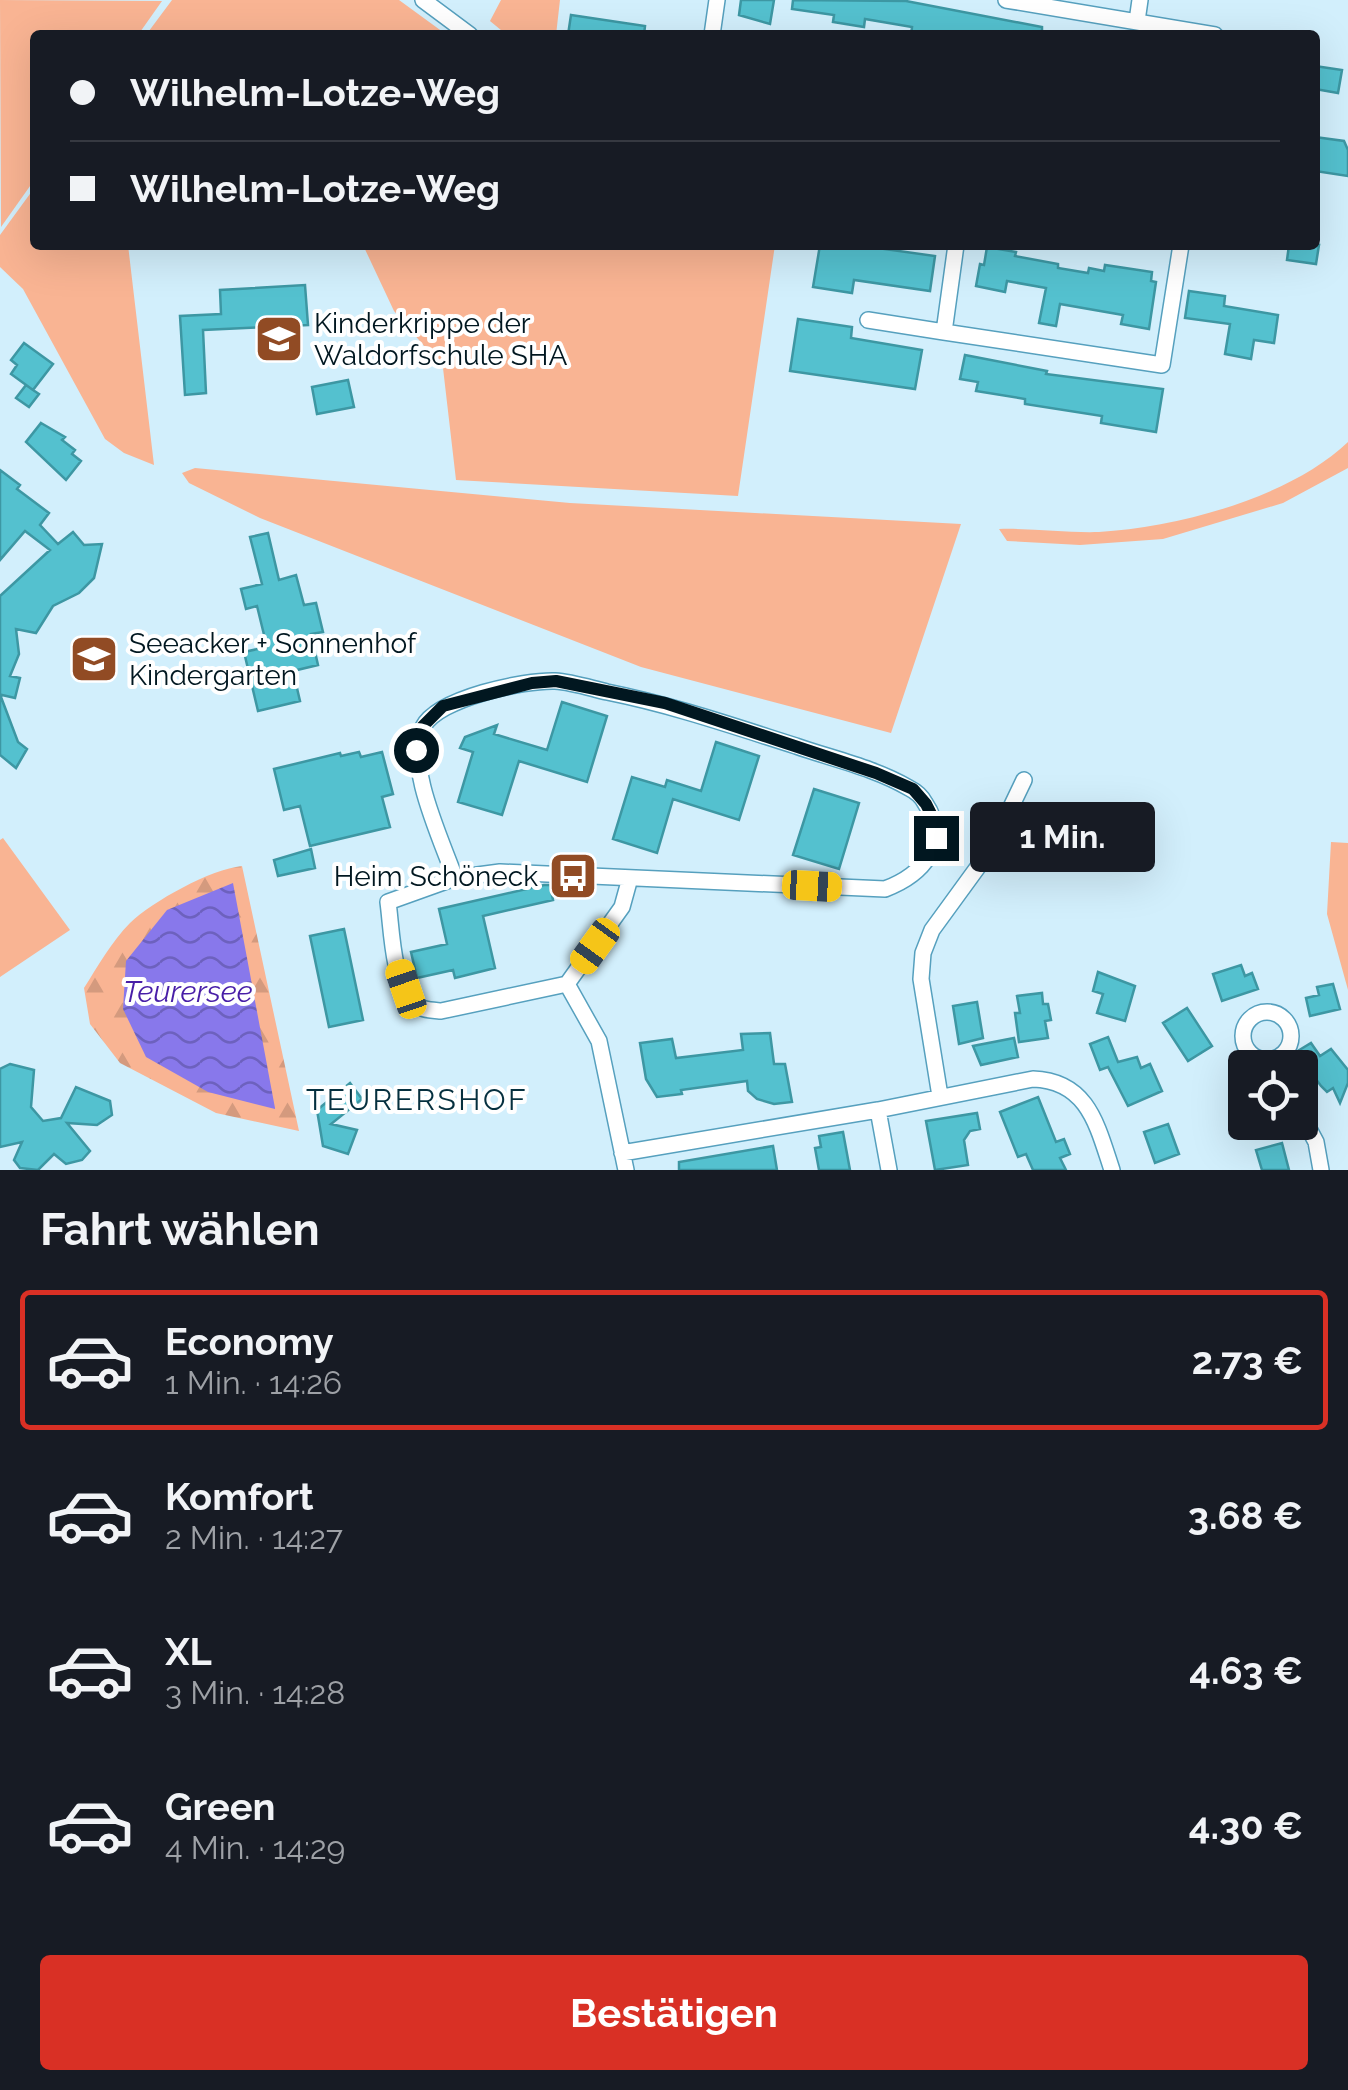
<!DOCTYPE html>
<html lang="de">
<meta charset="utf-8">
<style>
body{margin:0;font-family:Raleway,sans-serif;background:#242831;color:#f1f3f6;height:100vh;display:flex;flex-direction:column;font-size:38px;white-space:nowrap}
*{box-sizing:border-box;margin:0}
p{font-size:32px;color:#9ea1a6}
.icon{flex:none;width:55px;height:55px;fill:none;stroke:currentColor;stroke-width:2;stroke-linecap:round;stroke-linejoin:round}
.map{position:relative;height:1170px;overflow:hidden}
.side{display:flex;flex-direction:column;background:#171b24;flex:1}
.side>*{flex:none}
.hud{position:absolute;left:30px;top:30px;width:1290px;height:220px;border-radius:10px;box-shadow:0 10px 40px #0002;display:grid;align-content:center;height:220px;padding:0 40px;background:#171b24}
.tools{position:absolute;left:1228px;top:1050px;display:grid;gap:20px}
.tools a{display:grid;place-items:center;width:90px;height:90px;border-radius:10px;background:#171b24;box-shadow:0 10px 40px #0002;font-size:50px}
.end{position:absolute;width:45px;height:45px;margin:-22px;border:12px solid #011720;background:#fff;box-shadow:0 0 0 5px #fff}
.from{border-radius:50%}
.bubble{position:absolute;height:70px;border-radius:10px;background:#171b24;box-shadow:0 10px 40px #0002;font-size:32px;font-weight:700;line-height:70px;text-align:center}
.car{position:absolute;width:30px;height:60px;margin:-30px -15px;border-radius:12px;box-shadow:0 0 8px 2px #0007;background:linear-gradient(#f5c518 24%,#345 0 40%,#f5c518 0 76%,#345 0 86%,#f5c518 0)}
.hud b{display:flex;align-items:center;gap:35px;height:95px;font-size:38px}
.hud b+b{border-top:2px solid #363941}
.hud i{width:25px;height:25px;background:#f1f3f6}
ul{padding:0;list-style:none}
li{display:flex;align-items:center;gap:30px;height:140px;margin:0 20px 15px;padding:0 20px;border:5px solid transparent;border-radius:10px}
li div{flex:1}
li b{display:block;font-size:38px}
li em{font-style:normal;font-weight:700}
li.on{border-color:#d93025}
li>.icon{width:90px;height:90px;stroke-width:1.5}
h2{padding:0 40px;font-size:45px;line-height:120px}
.action{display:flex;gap:20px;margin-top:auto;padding:20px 40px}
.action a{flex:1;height:115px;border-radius:10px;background:#d93025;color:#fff;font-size:40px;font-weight:700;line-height:115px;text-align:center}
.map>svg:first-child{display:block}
</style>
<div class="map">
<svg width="1348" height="1170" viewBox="0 0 1348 1170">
<defs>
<pattern id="forest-firs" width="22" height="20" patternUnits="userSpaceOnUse" patternTransform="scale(2.5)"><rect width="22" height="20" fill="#f9b493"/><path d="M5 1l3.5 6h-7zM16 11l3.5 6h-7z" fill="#d49a7e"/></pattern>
<pattern id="water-waves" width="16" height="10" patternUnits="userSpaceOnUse" patternTransform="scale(2.5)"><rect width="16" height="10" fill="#8878eb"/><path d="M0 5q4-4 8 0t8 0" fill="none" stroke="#6d61be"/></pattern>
</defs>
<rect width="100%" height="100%" fill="#d2effc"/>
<!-- green -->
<path fill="#f9b493" d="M0,0l162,1 -24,34h-103v144l-34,48z
M172,0h227l48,35h-301z
M501,0h59l-4,35h-49l-17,-14z
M35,187v58h93l26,220 -30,-12 -19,-14 -82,-150 -23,-22v-32z
M363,245h412l-37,251 -282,-16 -13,-112 -49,-57z
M1348,442v26l-65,35 -120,36 -83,6 -73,-4 -8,-12c33,-1 67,4 100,3 80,-5 190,-34 249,-90z
M195,468l375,35 391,21 -70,209 -250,-66 -381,-149 -71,-35 -7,-10z
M3,838l67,92 -70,47v-137z
M1331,842l17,1v147l-21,-76z"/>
<!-- forest -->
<path fill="url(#forest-firs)" d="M242,866l57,265 -83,-18 -96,-50 -30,-39 -6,-36c14,-22 28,-47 46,-65 23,-22 81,-54 112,-57z"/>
<!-- water -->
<path fill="url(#water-waves)" d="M233,883l42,225v1l-67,-17 -62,-35 -23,-48 3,-48 41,-51z"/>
<!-- building -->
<path fill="#54c1cf" stroke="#3d97a3" stroke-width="2.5" d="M741,0h33l-4,24 -31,-9z
M793,0l113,1 136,26v8h-131l1,-8 -47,-8 -1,8 -31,-5 1,-7 -42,-6z
M571,15l74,11 -1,9h-76z
M1315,66l27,4 -4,23 -23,-4z
M1315,137l29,4 4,9v26l-33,-5z
M820,245h36l79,11 -5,35 -76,-11 -2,13 -39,-6z
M1289,245h30l-3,19 -29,-4z
M987,247l29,5 -1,4 43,8v4l30,5 1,-5 15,3 1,-6 47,7 -1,9 5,1 -7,47 -28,-5 2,-9 -63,-11 -4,22 -17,-3 7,-35 -39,-7 -2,11 -29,-6 4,-22 4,1z
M305,285l3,40 -105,5 3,63 -21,2 -5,-79 41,-2 -1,-24z
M1189,291l36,5 -1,10 54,9 -4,28 -20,-3 -3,19 -26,-5 5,-30 -45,-6z
M798,319l54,8 -1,11 71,12 -7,39 -125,-18z
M24,343l29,21 -20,26 6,4 -10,13 -13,-9 10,-13 7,5 -22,-16 6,-9 -6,-5z
M965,355l82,16 -1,3 117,15 -7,43 -55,-9 1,-7 -77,-12v-5l-49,-8 2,-9 -18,-3z
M348,380l6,27 -37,7 -5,-27z
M41,423l24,14 -3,3 13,10 -3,4 9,7 -15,19 -40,-38z
M0,470l20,15 -3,4 32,24 -9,12 18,19 15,-12 11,13 18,-1 -8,34 -15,15 -26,13 -17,27 -20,-4 3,25 -9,22 10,2 -5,20 -13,-3 -1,2 17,45 9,7 -11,19 -16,-13v-159l50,-46 -25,-19 -25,29z
M268,533l11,47 17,-5 8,30 12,-2 7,29 -12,2 7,31 -25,6 7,30 -42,10 -14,-59 23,-5 -10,-41 -11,3 -5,-20 21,-5 -12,-47z
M562,702l45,14 -20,66 -68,-21 -17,54 -44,-13 15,-50 -13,-4 5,-11 32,-12 -3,9 53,16z
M716,742l43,14 -20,64 -66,-21 -16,54 -44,-14 19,-62 33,10 2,-7 34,11z
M359,752l2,5 21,-5 11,42 -11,3 8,30 -80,19 -10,-40 -16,4 -10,-41 66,-16 1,3z
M814,789l45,14 -20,66 -46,-14z
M311,849l4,19 -37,8 -4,-16z
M544,885h6l3,15 -70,16 12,52 -40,10 -2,-8 -36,8 -6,-26 36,-8 -8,-35z
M344,929l19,91 -34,7 -19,-91z
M1241,965l4,11 7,-3 6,16 -36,12 -9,-27z
M1098,972l37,14 -10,35 -28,-8 6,-19 -10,-3z
M1333,984l7,25 -30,7 -4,-18 13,-3 -2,-8z
M1042,993l1,11h5l3,16 -6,1 3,17 -29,4 -4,-29h5l-3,-17z
M977,1002l6,36 -24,6 -6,-38z
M1187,1008l25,38 -24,15 -25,-38z
M770,1033l4,31h11l7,38 -18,2 -17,-5 -9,-8 -1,-10 -66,9 1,4 -25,3 -11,-18 -6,-36 32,-4 4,19 67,-8 -2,-16z
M1108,1037l10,25 19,-5 4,11 9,-4 12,27 -34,15 -20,-39 -8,3 -10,-26z
M1014,1038l4,19 -37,8 -8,-19z
M1311,1043l9,13 11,-7 17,21v13l-8,20 -7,-15 -6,4 -6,-6 -25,-34z
M10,1064l24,6 -3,37 12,14 18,-3 15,-31 34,14 2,14 -15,10 -30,-2 23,28 -8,9 -16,4 -12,-10 -16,16 -18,-2 -6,-8 8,-18 -22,5v-78z
M350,1083l12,16 -31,25 26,6 -9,24 -25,-8 -6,-36z
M1038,1097l18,45 8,-3 6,15 -10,4 6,12h-33l-7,-16 -8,3 -18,-45z
M977,1113l3,16 -10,2 -6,9 4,25 -33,5 -9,-49z
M1168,1124l11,30 -24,9 -11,-31z
M843,1132l7,38h-31l-4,-22 6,-1 -2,-11z
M1282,1143l7,27h-27l-6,-20z
M773,1146l4,24h-98v-8z"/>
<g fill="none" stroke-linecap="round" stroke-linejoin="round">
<!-- street casing -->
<g stroke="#56a0be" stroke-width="18">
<path id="street" d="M423,0l47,35
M1006,0l209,35
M1137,21l3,-21
M712,35l5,-35
M956,245l-12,87 218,33 19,-120
M868,320l76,12
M455,878c-13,-37 -51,-116 -32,-151 15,-29 101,-47 132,-46 17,1 35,7 52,11 65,13 126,34 189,54 37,13 79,22 113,42 6,3 13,9 16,15 27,40 -3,72 -40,86l-385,-17 -45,6 -67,24c4,30 4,75 24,100 8,8 18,8 29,9l126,-27 32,57 27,129
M567,984l55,-77 8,-29
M1243 1036a24 24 0 1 1 48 0a24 24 0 1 1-48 0Z
M940,1096l-19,-117 2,-26 9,-23 59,-81 33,-69
M878,1110l11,60
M1300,1112l16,30 5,28
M622,1153l256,-43 155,-31c55,2 64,46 79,91"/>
</g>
<!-- street -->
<use href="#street" stroke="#fff" stroke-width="15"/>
</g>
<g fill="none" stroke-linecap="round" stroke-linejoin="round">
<!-- route -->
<path stroke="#011720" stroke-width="12" d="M416,750l5,-22 22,-22 89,-23 24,-2 109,22 211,70 37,16 13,15 9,18 1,16"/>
</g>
<!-- icons -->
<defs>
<g id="school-square" transform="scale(2.5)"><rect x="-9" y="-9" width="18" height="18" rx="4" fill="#914b24" stroke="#fff"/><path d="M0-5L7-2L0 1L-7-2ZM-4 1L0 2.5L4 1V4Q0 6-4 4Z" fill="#fff"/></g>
<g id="bus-square" transform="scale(2.5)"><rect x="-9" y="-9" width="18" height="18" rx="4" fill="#914b24" stroke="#fff"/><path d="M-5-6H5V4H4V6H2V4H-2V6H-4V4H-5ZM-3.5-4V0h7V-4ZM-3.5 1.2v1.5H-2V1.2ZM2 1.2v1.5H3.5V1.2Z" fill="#fff"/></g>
</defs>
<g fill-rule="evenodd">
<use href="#school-square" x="279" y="339"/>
<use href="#school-square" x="94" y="659"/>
<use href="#bus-square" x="573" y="876"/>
</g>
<g text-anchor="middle" stroke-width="8" stroke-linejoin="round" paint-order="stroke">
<!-- poi labels -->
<g font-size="28" fill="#011720" stroke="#fff" text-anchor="start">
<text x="314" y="333">Kinderkrippe der<tspan x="314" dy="32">Waldorfschule SHA</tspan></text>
<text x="129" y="653">Seeacker + Sonnenhof<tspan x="129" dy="32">Kindergarten</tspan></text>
<text x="538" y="886" text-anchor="end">Heim Schöneck</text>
</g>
<!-- water labels -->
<g font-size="30" font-style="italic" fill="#481ea7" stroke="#fff">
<text x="188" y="1002">Teurersee</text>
</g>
<!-- neighbourhood labels -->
<g font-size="30" letter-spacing="2.5" fill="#05303f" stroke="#fff">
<text x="417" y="1110">TEURERSHOF</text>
</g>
</g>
</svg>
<div class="tools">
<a><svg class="icon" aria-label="locate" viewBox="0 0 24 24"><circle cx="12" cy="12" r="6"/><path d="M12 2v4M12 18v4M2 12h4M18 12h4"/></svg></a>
</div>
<i class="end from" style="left:416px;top:750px"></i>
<i class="end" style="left:936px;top:838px"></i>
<div class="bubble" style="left:970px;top:802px;width:185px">1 Min.</div>
<i class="car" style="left:812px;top:886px;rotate:93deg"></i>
<i class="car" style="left:595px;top:946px;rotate:216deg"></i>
<i class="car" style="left:406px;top:989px;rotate:341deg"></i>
<div class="hud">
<b><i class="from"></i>Wilhelm-Lotze-Weg</b>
<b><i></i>Wilhelm-Lotze-Weg</b>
</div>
</div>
<section class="side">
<h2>Fahrt wählen</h2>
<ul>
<li class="on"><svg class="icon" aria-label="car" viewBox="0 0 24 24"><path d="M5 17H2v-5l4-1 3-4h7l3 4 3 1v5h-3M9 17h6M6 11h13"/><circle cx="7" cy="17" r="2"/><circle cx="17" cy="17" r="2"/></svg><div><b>Economy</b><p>1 Min. · 14:26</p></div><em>2.73 €</em></li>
<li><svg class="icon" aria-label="car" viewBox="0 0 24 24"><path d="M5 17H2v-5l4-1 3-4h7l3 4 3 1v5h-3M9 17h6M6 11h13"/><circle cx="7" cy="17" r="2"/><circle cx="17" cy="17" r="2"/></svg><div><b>Komfort</b><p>2 Min. · 14:27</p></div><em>3.68 €</em></li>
<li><svg class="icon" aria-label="car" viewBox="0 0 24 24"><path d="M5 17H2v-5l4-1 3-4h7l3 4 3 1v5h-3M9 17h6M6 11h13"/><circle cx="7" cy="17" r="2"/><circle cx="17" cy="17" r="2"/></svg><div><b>XL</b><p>3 Min. · 14:28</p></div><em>4.63 €</em></li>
<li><svg class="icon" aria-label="car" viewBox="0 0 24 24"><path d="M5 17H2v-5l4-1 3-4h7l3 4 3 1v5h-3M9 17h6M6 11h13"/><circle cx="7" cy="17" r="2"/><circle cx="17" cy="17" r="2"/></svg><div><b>Green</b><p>4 Min. · 14:29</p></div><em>4.30 €</em></li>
</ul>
<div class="action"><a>Bestätigen</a></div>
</section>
